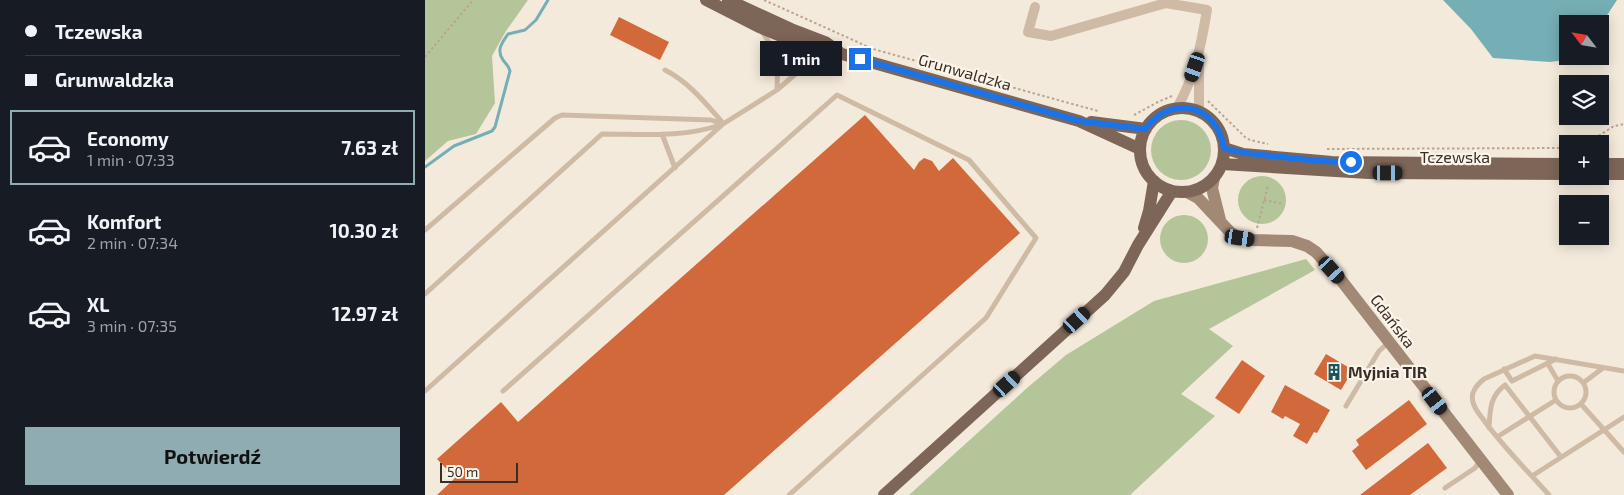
<!DOCTYPE html>
<html lang="pl">
<meta charset="utf-8">
<style>
body{margin:0;font-family:"Exo 2",sans-serif;background:#242831;color:#f1f3f6;height:100vh;display:flex;flex-direction:column;font-size:19px;white-space:nowrap}
*{box-sizing:border-box;margin:0}
p{font-size:16px;color:#9ea1a6}
.icon{flex:none;width:28px;height:28px;fill:none;stroke:currentColor;stroke-width:2;stroke-linecap:round;stroke-linejoin:round}
.map{position:relative;flex:1;overflow:hidden}
.sheet{display:flex;flex-direction:column;background:#171b24;width:425px}
.sheet>*{flex:none}
.hud{display:grid;align-content:center;height:110px;padding:0 25px;background:#171b24}
.needle{width:32px;rotate:301deg}
.fabs{position:absolute;left:1134px;top:15px;display:grid;gap:10px}
.fabs a{display:grid;place-items:center;width:50px;height:50px;border-radius:0px;background:#171b24;box-shadow:0 2px 12px #0003;font-size:25px}
.scale{position:absolute;left:15px;bottom:12px;width:78px;box-sizing:border-box;padding-left:5px;border:2px solid #392e27;border-top:0;font-size:14px;line-height:18px;white-space:nowrap;color:#392e27;-webkit-text-stroke:4px #fbf4e8;paint-order:stroke}
.end{position:absolute;width:22px;height:22px;margin:-11px;border:6px solid #1a73e8;background:#fff;box-shadow:0 0 0 2px #fff}
.from{border-radius:50%}
.bubble{position:absolute;height:35px;border-radius:0px;background:#171b24;box-shadow:0 2px 12px #0003;font-size:16px;font-weight:700;line-height:35px;text-align:center}
.car{position:absolute;width:15px;height:30px;margin:-15px -8px;border-radius:6px;box-shadow:0 0 4px 1px #0007;background:linear-gradient(#222 24%,#8ab4d8 0 40%,#222 0 76%,#8ab4d8 0 86%,#222 0)}
.hud b{display:flex;align-items:center;gap:18px;height:48px;font-size:19px}
.hud b+b{border-top:1px solid #363941}
.hud i{width:12px;height:12px;background:#f1f3f6}
ul{padding:0;list-style:none}
li{display:flex;align-items:center;gap:15px;height:75px;margin:0 10px 8px;padding:0 15px;border:2px solid transparent;border-radius:0px}
li div{flex:1}
li b{display:block;font-size:19px}
li em{font-style:normal;font-weight:700}
li.current{border-color:#8facb2}
li>.icon{width:45px;height:45px;stroke-width:1.5}
.button{display:flex;gap:10px;margin-top:auto;padding:10px 25px}
.button a{flex:1;height:58px;border-radius:0px;background:#8facb2;color:#111;font-size:20px;font-weight:700;line-height:58px;text-align:center}
main{display:flex;flex:1;min-height:0}
.map>svg:first-child{display:block}
</style>
<main>
<section class="sheet">
<div class="hud">
<b><i class="from"></i>Tczewska</b>
<b><i></i>Grunwaldzka</b>
</div>
<ul>
<li class="current"><svg class="icon" aria-label="car" viewBox="0 0 24 24"><path d="M5 17H2v-5l4-1 3-4h7l3 4 3 1v5h-3M9 17h6M6 11h13"/><circle cx="7" cy="17" r="2"/><circle cx="17" cy="17" r="2"/></svg><div><b>Economy</b><p>1 min · 07:33</p></div><em>7.63 zł</em></li>
<li><svg class="icon" aria-label="car" viewBox="0 0 24 24"><path d="M5 17H2v-5l4-1 3-4h7l3 4 3 1v5h-3M9 17h6M6 11h13"/><circle cx="7" cy="17" r="2"/><circle cx="17" cy="17" r="2"/></svg><div><b>Komfort</b><p>2 min · 07:34</p></div><em>10.30 zł</em></li>
<li><svg class="icon" aria-label="car" viewBox="0 0 24 24"><path d="M5 17H2v-5l4-1 3-4h7l3 4 3 1v5h-3M9 17h6M6 11h13"/><circle cx="7" cy="17" r="2"/><circle cx="17" cy="17" r="2"/></svg><div><b>XL</b><p>3 min · 07:35</p></div><em>12.97 zł</em></li>
</ul>
<div class="button"><a>Potwierdź</a></div>
</section>
<div class="map">
<svg width="1199" height="495" viewBox="0 0 1199 495">
<rect width="100%" height="100%" fill="#f4eadb"/>
<!-- green -->
<path fill="#b4c599" d="M0,0h103l-22,31 -14,25 3,47 -19,31 -28,7 -23,20z
M726 150a30 30 0 1 1 60 0a30 30 0 1 1-60 0Z
M813 200a24 24 0 1 1 48 0a24 24 0 1 1-48 0Z
M735 239a24 24 0 1 1 48 0a24 24 0 1 1-48 0Z
M881,259l9,11 -106,59 24,17 -52,48 34,22 -85,79h-221l118,-107 39,-33 88,-54z"/>
<!-- water -->
<path fill="#76aeb5" d="M1018,0h174l-17,26v-2h-33v32h14l-1,2 -30,4 -57,-4 -22,-29z"/>
<g fill="none" stroke-linecap="round" stroke-linejoin="round">
<!-- stream -->
<path stroke="#76aeb5" stroke-width="3" d="M0,167l29,-21 38,-15 3,-4 15,-56c-1,-5 -4,-7 -7,-11 -7,-10 -1,-17 5,-26l17,-4 11,-10 12,-20"/>
</g>
<!-- building -->
<path fill="#d2693b" d="M194,17l50,25 -9,18 -50,-25z
M440,115l49,55 5,-8 5,-4 8,3 7,10 14,-13 67,75 -296,262h-287l18,-17 -18,-19 64,-57 17,20z
M901,354l27,16 -12,20 -27,-16z
M817,360l23,16 -26,38 -24,-16z
M860,385l45,25 -13,23 -3,-1 -7,12 -14,-8 7,-12 -15,-8 -2,3 -12,-7z
M984,400l18,24 -61,46 -14,-19 7,-6 -3,-5z
M1003,443l19,25 -37,27h-50z"/>
<g fill="none" stroke-linecap="round" stroke-linejoin="round">
<!-- path -->
<path stroke="#baa48f" stroke-width="2" stroke-dasharray="2.5 2.5" stroke-linecap="butt" d="M339,0l109,49 225,62
M0,57l48,-57
M783,101l37,36 5,3 18,4
M709,115l24,-13 14,-6
M1161,144l28,-18 10,-2
M902,149l240,-1
M839,200l19,4
M832,228l11,-43"/>
<!-- lane -->
<path stroke="#cebaa5" stroke-width="5" d="M336,30l17,26 -1,34
M240,70c24,12 41,34 58,53
M237,134l13,34
M0,230l130,-112 7,-3 149,5 12,4
M0,294l177,-160c40,0 81,4 118,-9
M1123,364l10,17
M1079,369l8,12 44,-22
M1129 392a16 16 0 1 1 32 0a16 16 0 1 1-32 0Z
M1158,383l20,-15
M0,391l298,-267 54,-34 44,-38
M78,391l334,-296 132,65 67,78 -50,80 -197,177
M1156,404l43,48
M921,406l33,-55 9,-8
M1064,428c1,-18 1,-32 16,-43l56,72
M1072,437l59,-37
M1107,476l92,-59
M1020,488l30,-20 5,-7
M1124,495c-22,-25 -47,-49 -66,-76 -4,-5 -9,-11 -10,-17 -3,-10 4,-17 11,-23l51,-23 89,15"/>
<!-- street -->
<path stroke="#cebaa5" stroke-width="10" d="M610,7l-7,25 23,4 115,-33 41,7c-6,36 -12,66 -30,98
M774,65v46"/>
<!-- secondary -->
<path stroke="#a28976" stroke-width="12" d="M789,178l-2,10 8,32
M762,192l11,6 33,35 9,5 14,2 38,1 15,5 9,6 25,28 167,215"/>
<!-- primary -->
<path stroke="#7d6657" stroke-width="12" d="M281,0l53,27 49,20 13,5 21,2 237,67 61,28
M303,0l63,29 34,13 14,10
M715 150a42 42 0 1 1 84 0a42 42 0 1 1-84 0Z
M666,122l55,7
M799,148l19,6 89,8 235,2
M797,164l146,9 199,1
M1175,164h24
M1175,174h24
M719,228l5,-17 5,-30
M459,495l221,-200 19,-23 14,-27 34,-54"/>
</g>
<g fill="none" stroke-linecap="round" stroke-linejoin="round">
<!-- route -->
<path stroke="#1a73e8" stroke-width="6" d="M435,59l219,62 66,8c27,-35 71,-25 79,19 19,6 38,7 58,9 23,3 46,5 69,5"/>
</g>
<!-- icons -->
<defs>
<g id="building-bare" transform="scale(1.35)"><path d="M-4-6H4V6H1V3H-1V6H-4ZM-2.5-4.3h1.7v1.8h-1.7ZM.8-4.3h1.7v1.8H.8ZM-2.5-1h1.7V.8h-1.7ZM.8-1h1.7V.8H.8Z" fill="#18565f" stroke="#fbf4e8" stroke-width="2.5" paint-order="stroke"/></g>
</defs>
<g fill-rule="evenodd">
<use href="#building-bare" x="909" y="372"/>
</g>
<g text-anchor="middle" stroke-width="4.5" stroke-linejoin="round" paint-order="stroke">
<!-- street labels -->
<g font-size="16" fill="#392e27" stroke="#fbf4e8">
<text transform="translate(540 72) rotate(16)" y="6">Grunwaldzka</text>
<text x="1030" y="163">Tczewska</text>
<text transform="translate(968 321) rotate(53)" y="6">Gdańska</text>
</g>
<!-- poi labels -->
<g font-size="16" font-weight="bold" fill="#392e27" stroke="#fbf4e8" text-anchor="start">
<text x="923" y="378">Myjnia TIR</text>
</g>
</g>
</svg>
<div class="fabs">
<a><svg class="needle" viewBox="-14 -14 28 28"><path d="M0-13l5 13h-10z" fill="#e53935"/><path d="M0 13l5-13h-10z" fill="#9ea1a6"/></svg></a>
<a><svg class="icon" aria-label="layers" viewBox="0 0 24 24"><path d="M12 4l9 5-9 5-9-5zM3 14l9 5 9-5"/></svg></a>
<a>+</a>
<a>−</a>
</div>
<div class="scale">50 m</div>
<i class="end from" style="left:926px;top:162px"></i>
<i class="end" style="left:435px;top:59px"></i>
<div class="bubble" style="left:335px;top:41px;width:82px">1 min</div>
<i class="car" style="left:770px;top:67px;rotate:199deg"></i>
<i class="car" style="left:963px;top:173px;rotate:90deg"></i>
<i class="car" style="left:815px;top:238px;rotate:99deg"></i>
<i class="car" style="left:907px;top:270px;rotate:138deg"></i>
<i class="car" style="left:652px;top:320px;rotate:48deg"></i>
<i class="car" style="left:582px;top:384px;rotate:48deg"></i>
<i class="car" style="left:1010px;top:401px;rotate:142deg"></i>
</div>
</main>
